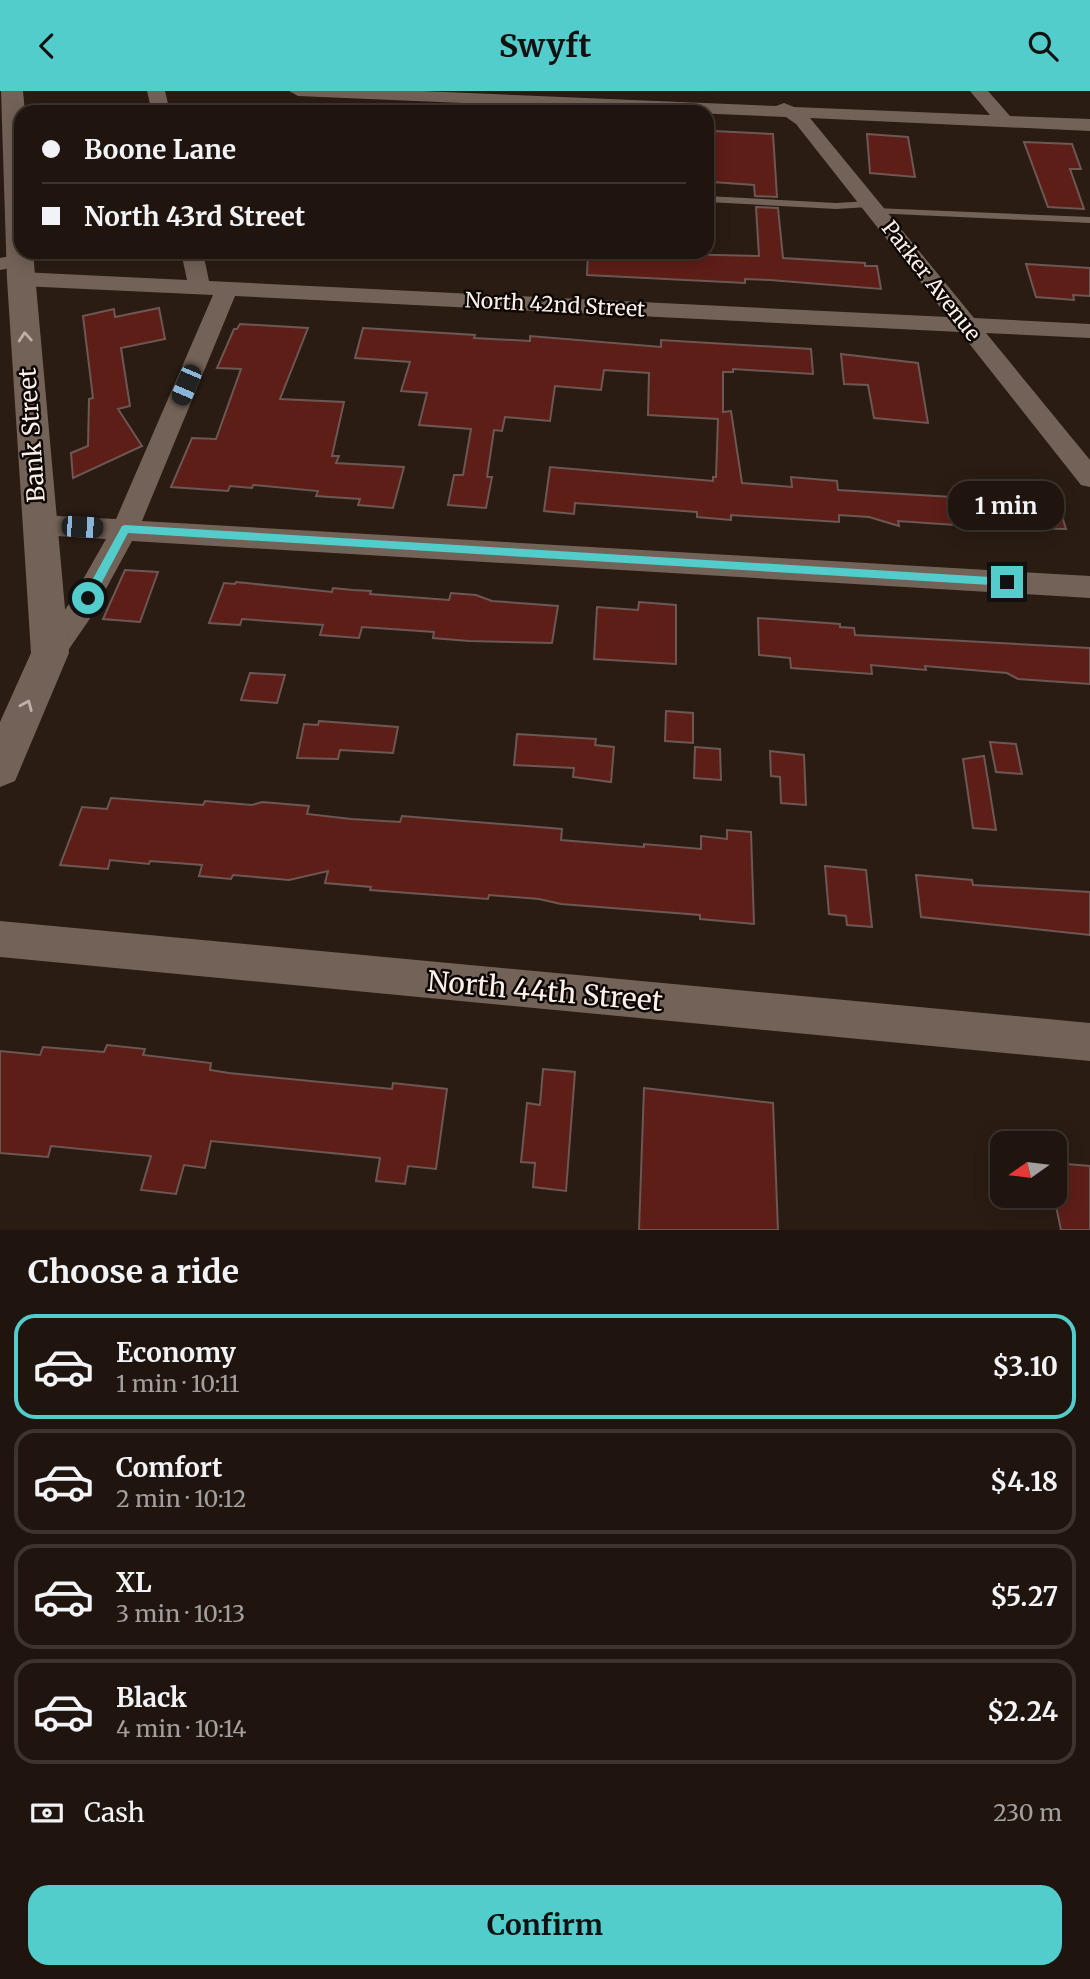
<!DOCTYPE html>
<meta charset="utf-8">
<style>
body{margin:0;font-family:Merriweather,serif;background:#2d221c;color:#f1f3f6;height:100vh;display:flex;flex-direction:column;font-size:26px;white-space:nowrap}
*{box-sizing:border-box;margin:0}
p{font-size:23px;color:#a29f9e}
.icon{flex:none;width:38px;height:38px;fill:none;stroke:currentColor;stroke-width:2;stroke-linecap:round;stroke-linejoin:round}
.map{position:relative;height:1139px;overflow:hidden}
.side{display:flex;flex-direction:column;background:#20150e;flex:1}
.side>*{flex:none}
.banner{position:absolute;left:14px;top:14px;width:700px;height:154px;border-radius:21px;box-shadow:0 4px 18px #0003,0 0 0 2px #3d342e;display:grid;align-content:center;height:154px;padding:0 28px;background:#20150e}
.needle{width:46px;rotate:256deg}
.tools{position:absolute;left:990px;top:1040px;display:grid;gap:14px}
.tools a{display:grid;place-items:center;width:77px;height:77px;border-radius:14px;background:#20150e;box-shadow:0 4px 18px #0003,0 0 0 2px #3d342e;font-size:35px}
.end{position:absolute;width:32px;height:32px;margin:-16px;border:9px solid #52cdcc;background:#111;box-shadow:0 0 0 4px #111}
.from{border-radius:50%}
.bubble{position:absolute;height:49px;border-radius:21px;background:#20150e;box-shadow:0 4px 18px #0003,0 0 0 2px #3d342e;font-size:23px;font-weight:700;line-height:49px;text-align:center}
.car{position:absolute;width:21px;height:42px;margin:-21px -10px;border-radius:9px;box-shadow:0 0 5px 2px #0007;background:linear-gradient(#222 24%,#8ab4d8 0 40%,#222 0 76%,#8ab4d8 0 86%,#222 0)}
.banner b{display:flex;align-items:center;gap:24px;height:66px;font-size:26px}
.banner b+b{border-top:2px solid #3d342e}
.banner i{width:18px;height:18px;background:#f1f3f6}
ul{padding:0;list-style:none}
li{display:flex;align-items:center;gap:21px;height:105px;margin:0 14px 10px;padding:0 14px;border:4px solid #3d342e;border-radius:21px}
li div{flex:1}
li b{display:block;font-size:26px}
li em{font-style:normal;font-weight:700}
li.active{border-color:#52cdcc}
li>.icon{width:63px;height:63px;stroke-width:1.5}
h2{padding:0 28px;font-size:32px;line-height:84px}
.pay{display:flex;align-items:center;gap:18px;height:77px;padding:0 28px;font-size:26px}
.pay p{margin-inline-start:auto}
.primary-button{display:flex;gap:14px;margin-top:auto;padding:14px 28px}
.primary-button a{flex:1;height:80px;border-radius:21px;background:#52cdcc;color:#111;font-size:28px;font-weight:700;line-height:80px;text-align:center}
header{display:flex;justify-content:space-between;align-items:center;height:91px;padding:0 28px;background:#52cdcc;color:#111;font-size:32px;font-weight:700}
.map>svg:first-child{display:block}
</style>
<header><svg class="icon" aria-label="back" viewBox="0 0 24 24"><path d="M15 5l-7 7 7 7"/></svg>Swyft<svg class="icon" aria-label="search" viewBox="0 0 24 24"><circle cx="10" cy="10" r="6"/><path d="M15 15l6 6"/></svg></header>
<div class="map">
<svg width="1090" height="1139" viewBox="0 0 1090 1139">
<rect width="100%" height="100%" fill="#2a1c13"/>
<!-- building -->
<path fill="#5d1e17" stroke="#6c5754" stroke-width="2" d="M713,40l60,3 4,63 -22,-1 -1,-11 -41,-3z
M867,43l41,3 7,40 -45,-4z
M1024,51l48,2 9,25h-11l14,40 -36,-2z
M756,116l22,1 5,50 82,5v3h12l4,23 -111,-9 -25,-1v4l-158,-8 1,-23 171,4z
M1026,173l64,4v28l-17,-1 1,5 -38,-3z
M159,217l6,31 -44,9 9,58 -12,3 24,37 -69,32 -2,-25 17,-7 1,-47 4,-1 -10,-82 31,-7 1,8z
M240,233l68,4 -28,71 64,3 -12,54h7l-3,7 68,4 -11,41 -35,-3 2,-6 -44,-3 2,-5 -65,-6 -1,3 -22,-2 -2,5 -57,-4 21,-49 24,1 25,-70 -24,-1 17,-39h3z
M363,237l112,7 -1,3 56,3v-5l131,11v-7l150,9 2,25 -80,-5v3h-10v40l8,-1 11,72 50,4 -1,-10 46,4 1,9 195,12 1,3 25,1 7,23 -67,-1 -101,-7 1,5 -30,-9 -30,-2v7l-108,-7v5l-34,-3v-5l-122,-9 -1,11 -30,-3 6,-44 163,14v-4h3l2,-58 -70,-4 1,-42 -45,-3 -3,20 -46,-4 -5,35 -45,-4 -3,14 -8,-1 -7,47h5l-6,31 -38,-3 6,-30h9l8,-46 -52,-4 8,-32 -26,-2 9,-29 -55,-4z
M841,263l77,9 10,60 -54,-5 -6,-33 -24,-1z
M125,479l33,2 -18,50 -37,-3z
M236,491l96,10 1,-4 20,2 18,1 -1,3 79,6 2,-7 25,2 16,6 66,5 -6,37 -83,-2 -36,-3 1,-6 -72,-5 -3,11 -39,-3 3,-10 -81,-6 -2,6 -31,-2 15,-40 11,1z
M639,511l37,3v59l-82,-5 3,-52 41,3z
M758,527l82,6v3l14,1 1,7 235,13v36l-72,-5 -11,-6 -82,-7 1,4 -55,-5 1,9 -81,-6 -1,-10 -31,-3z
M250,582l35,2 -8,28 -36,-3z
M666,620l27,2v30l-28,-2z
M319,630l79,6 -5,26 -53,-3 -2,9 -41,-1 7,-34 14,1z
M517,643l79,5 -1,6 19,2 -3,35 -38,-5 1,-9 -60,-3z
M990,651l26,2 6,30 -26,-2z
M695,656l25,2 1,31 -27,-2z
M770,660l34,4 2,50 -25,-2 -1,-26 -9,-1z
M984,665l12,74 -23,-2 -10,-69z
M111,707l92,7 2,-4 47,4 10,-3 47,4 -2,8 44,5 49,3 2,-6 160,13 -1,11 83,7v-3l57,5v-13l26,3v-9l24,2 3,92 -54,-5v-4l-139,-11 -22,-5 -50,-4 -1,4 -118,-9 1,-3 -46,-4 3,-12 -39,9 -56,-5 -2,4 -32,-3 3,-11 -52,-4 -1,3 -39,-4 -2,9 -48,-4 22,-58 25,2z
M825,775l41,4 6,57 -25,-2 -1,-9 -17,-2z
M916,784l56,5 1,5 117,7v43l-169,-18z
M107,954l38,4 -2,6 68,8 -1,7 19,3 163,16 1,-6 54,6 -11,80 -28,-3 -3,18 -29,-3 4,-23 -169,-17 -6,27 -21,-3 -8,29 -35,-4 10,-34 -100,-10 -3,11 -48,-4v-102l40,4 3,-8 61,5z
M543,978l32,3 -9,119 -33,-4 2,-24 -14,-1 6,-59 13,2z
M644,997l129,15 5,127h-139z
M1055,1072l35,3v64h-29l-6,-29z"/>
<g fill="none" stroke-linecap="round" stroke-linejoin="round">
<!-- lane -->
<path fill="#736257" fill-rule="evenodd" d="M707,105l129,7 33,-2 5,3 -5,3 -33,2 -129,-7z
M875,117l215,9v6l-218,-10v-4z"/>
<!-- street -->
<path fill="#736257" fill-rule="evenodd" d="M147,0h18l5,21h-18z
M289,0h133l354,15 8,-3 10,4 196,8 -20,-24h18l22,25 80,3v12l-280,-13 164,200 116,6v14l-104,-5 104,127v27l-9,-2 -121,-153 -725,-36 -93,225 948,55v22l-958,-57 -43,79 -29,42 -10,3 -10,-3 -5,-9 34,-49 37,-65 -67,-4 -10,-3 -3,-7 3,-7 10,-3 77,4 97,-224 -192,-9 -8,-2 -3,-5 3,-5 8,-2 166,8 -6,-28h22l6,29 739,36 -152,-193 -10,-7 -488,-21z
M20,163l8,1 3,5 -3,5 -28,5v-12z
M0,830l1090,102v38l-1090,-104z"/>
<!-- secondary -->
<path fill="#736257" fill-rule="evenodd" d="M1,0h22l2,21h-4v140h12l36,401 -54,128 -15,6v-65l31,-69 -24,-374z"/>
</g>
<!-- one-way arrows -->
<defs><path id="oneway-chevron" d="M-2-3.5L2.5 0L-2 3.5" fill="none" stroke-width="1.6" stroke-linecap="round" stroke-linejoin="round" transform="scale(1.75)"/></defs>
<g stroke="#beb0a8">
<use href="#oneway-chevron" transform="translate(25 246) rotate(-94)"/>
<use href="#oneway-chevron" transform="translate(27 614) rotate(-67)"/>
</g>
<!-- route -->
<path fill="#52cdcc" d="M125,434l882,53 6,4 -6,4 -879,-53 -36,68h-8v-6l38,-69z"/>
<g text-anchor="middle" stroke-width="5" stroke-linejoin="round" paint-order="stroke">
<!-- far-street labels -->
<g font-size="21" fill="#fbf0ea" stroke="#0e0805">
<text transform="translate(931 190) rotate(52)" y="7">Parker Avenue</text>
<text transform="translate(555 214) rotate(3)" y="7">North 42nd Street</text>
</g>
<!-- street labels -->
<g font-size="24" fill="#fbf0ea" stroke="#0e0805">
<text transform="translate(32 344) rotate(-94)" y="8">Bank Street</text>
</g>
<!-- near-street labels -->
<g font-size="28" fill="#fbf0ea" stroke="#0e0805">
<text transform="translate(545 900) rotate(5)" y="10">North 44th Street</text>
</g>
</g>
</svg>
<div class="tools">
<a><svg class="needle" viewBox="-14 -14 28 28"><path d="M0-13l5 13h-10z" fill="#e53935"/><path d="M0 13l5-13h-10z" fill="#a29f9e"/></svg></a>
</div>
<i class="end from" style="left:88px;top:507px"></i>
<i class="end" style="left:1007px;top:491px"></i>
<div class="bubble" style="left:948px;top:390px;width:116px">1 min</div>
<i class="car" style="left:186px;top:294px;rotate:203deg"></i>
<i class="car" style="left:82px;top:436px;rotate:93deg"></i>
<div class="banner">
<b><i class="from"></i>Boone Lane</b>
<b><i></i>North 43rd Street</b>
</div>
</div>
<section class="side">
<h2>Choose a ride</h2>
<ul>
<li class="active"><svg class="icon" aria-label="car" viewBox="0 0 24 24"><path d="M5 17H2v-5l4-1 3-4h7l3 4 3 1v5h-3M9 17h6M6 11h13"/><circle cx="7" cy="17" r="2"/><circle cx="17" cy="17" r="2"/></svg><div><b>Economy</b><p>1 min · 10:11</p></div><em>$3.10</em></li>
<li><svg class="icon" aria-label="car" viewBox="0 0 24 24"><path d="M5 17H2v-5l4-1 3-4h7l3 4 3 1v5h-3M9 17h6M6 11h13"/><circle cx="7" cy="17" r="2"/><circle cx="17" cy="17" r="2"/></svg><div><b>Comfort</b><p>2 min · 10:12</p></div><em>$4.18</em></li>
<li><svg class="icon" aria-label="car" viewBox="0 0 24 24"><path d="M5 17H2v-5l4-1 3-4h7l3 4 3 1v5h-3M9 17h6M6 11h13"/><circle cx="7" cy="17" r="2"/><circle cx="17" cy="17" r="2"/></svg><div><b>XL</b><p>3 min · 10:13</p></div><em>$5.27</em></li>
<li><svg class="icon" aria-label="car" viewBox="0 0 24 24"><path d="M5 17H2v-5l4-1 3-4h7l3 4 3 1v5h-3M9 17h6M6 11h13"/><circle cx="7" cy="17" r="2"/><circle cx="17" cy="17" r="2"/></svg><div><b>Black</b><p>4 min · 10:14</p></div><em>$2.24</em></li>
</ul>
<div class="pay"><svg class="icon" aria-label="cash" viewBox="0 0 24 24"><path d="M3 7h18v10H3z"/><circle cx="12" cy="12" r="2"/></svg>Cash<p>230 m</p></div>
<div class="primary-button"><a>Confirm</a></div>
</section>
